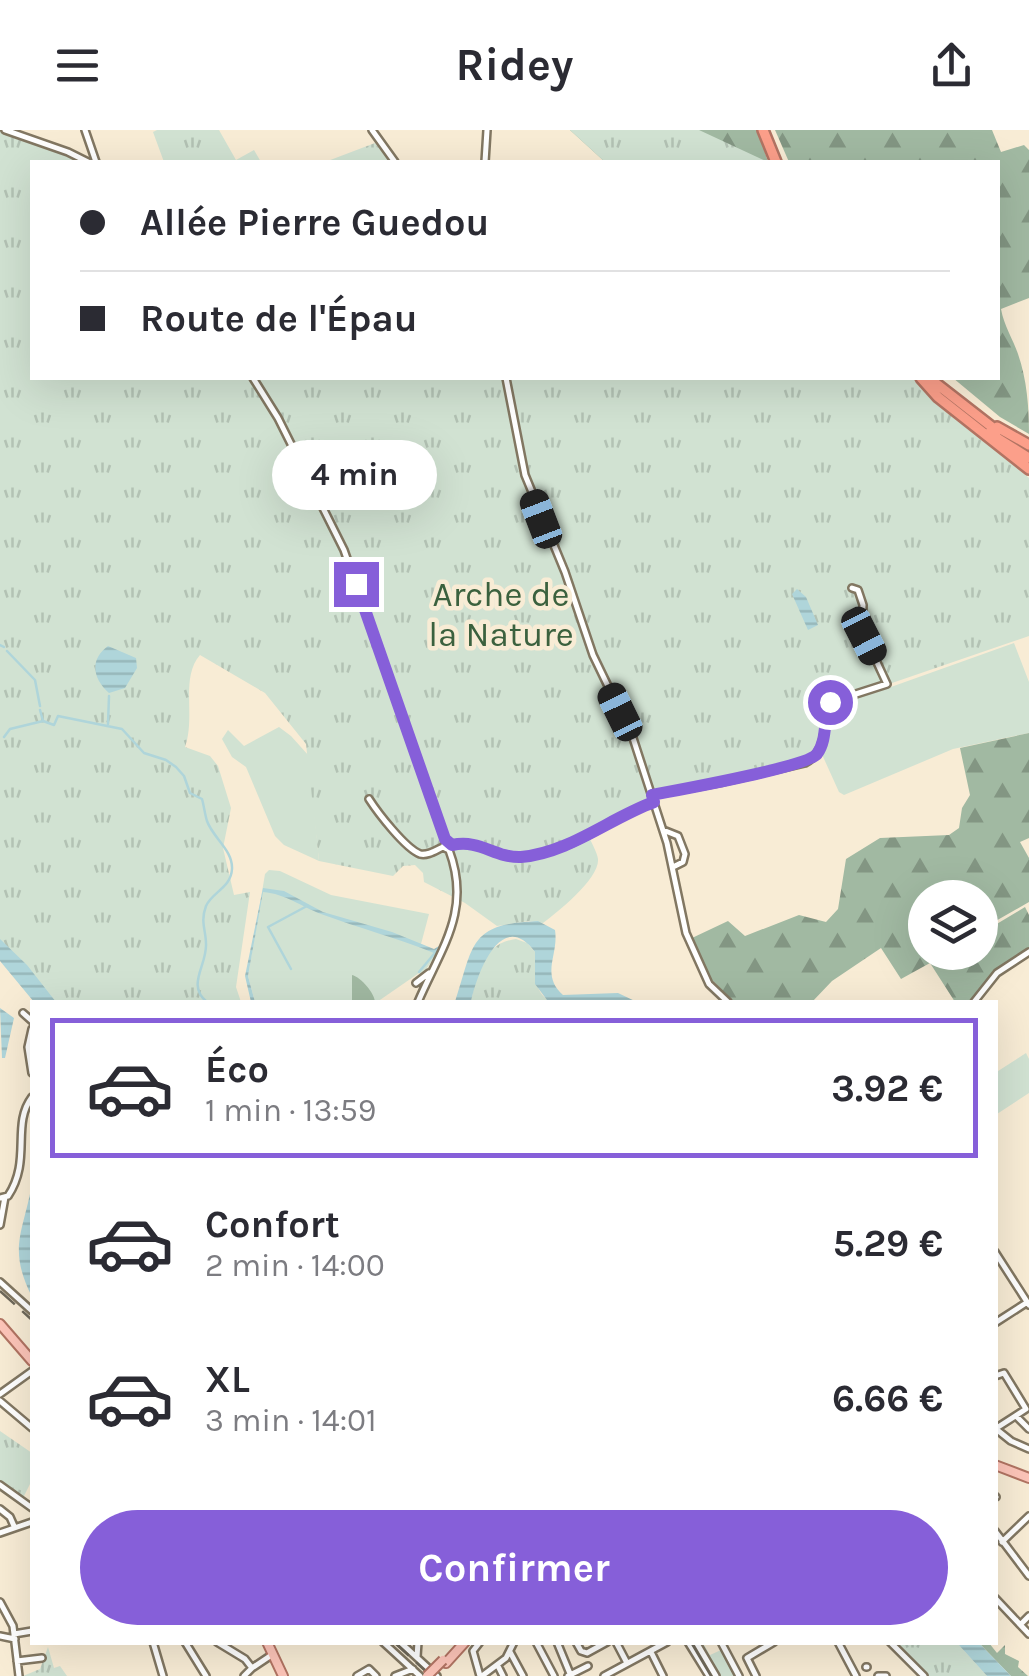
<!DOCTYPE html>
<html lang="fr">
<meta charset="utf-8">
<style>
body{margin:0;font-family:Karla,sans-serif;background:#f7f7f7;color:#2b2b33;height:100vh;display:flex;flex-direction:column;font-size:38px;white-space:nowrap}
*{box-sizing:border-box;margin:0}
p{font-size:32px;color:#7c7c81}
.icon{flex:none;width:55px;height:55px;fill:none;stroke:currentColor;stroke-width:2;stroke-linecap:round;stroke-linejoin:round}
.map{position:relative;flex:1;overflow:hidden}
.details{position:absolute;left:30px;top:870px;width:968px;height:645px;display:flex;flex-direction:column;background:#fff;border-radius:0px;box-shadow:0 10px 40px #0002}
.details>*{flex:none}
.hud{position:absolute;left:30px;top:30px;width:970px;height:220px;border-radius:0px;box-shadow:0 10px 40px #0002;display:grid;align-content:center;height:220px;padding:0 50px;background:#fff}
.controls{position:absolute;left:908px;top:750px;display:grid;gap:20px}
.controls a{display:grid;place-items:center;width:90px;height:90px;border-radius:50%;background:#fff;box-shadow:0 10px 40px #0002;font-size:50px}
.end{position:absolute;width:45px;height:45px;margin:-22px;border:12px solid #865fd9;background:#fff;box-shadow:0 0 0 5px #fff}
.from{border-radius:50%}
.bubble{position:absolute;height:70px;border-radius:35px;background:#fff;box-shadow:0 10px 40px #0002;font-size:32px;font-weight:700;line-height:70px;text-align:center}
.car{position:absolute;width:30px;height:60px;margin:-30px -15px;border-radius:12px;box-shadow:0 0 8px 2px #0007;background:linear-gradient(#222 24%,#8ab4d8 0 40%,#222 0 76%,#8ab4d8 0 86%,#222 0)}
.hud b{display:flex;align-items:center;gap:35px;height:95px;font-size:38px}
.hud b+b{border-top:2px solid #e1e1e2}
.hud i{width:25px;height:25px;background:#2b2b33}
ul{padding:18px 0 0;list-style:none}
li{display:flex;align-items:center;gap:30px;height:140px;margin:0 20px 15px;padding:0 30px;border:5px solid transparent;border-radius:0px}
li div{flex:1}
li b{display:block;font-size:38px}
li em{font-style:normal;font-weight:700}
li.on{border-color:#865fd9}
li>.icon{width:90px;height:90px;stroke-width:1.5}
.action{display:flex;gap:20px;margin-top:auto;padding:20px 50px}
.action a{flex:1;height:115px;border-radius:60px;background:#865fd9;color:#fff;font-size:40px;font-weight:700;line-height:115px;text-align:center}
header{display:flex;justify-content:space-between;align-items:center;height:130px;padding:0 50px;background:#fff;font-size:45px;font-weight:700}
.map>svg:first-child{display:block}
</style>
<header><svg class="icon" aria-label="menu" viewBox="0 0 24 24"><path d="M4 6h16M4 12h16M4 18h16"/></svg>Ridey<svg class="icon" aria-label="share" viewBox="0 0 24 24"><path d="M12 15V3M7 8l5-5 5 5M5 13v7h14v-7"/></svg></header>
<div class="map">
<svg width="1029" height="1546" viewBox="0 0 1029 1546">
<defs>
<pattern id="forest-firs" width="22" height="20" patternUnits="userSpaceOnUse" patternTransform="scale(2.5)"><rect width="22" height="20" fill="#a1b9a2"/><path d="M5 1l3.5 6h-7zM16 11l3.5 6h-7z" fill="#839683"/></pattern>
<pattern id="park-tufts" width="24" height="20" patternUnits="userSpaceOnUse" patternTransform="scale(2.5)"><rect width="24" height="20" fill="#d1e2d2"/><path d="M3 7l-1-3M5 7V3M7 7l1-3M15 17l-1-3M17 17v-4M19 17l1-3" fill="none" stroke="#b3c2b4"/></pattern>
<pattern id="water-rules" width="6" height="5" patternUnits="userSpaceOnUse" patternTransform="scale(2.5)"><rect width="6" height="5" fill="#afd5da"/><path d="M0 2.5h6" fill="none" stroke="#97b7ba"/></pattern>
</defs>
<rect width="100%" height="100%" fill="#f8ecd5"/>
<!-- grass -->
<path fill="#d1e2d2" d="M1014,513l15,39v51l-76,16 -109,46 -5,-3 -19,-42 8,-45 49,-13z
M279,597l12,9 18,20 10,105 -35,-16 -9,-9 -29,-69 -14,-10 -10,-18 6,-9 16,16z
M269,740l11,1 51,24 98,19 -8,30 13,8 7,-4 -19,27 -3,-2 -42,29h-122l-7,-26 17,-102z
M1026,923l3,6v34l-32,21 -2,-41z"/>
<!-- forest -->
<path fill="url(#forest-firs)" d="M570,0h188l10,32h-163z
M775,0h217l9,22 23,-7 5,5v148l-28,11c3,17 12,30 17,45 9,26 11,53 11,80l-29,-17 -47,-39h45v-216h-209z
M1029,603v105l-9,4 9,16v44l-49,28v-32h-55v54h55v-18l45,-27 4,8v33l-38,26 -21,28h-15l-25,-39 -29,16 -20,-31 -49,33 -20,21h-78l-23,-23 -19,-41 36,-17 17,15 54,-21 27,7 12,-13 8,-50 34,-21 69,-3 10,-7 3,-20 8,-13 -10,-47z
M352,845c9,2 23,19 23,27h-23z
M979,1513h10l8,10 8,-8v9l14,7 -1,6 10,9h-17z"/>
<!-- park -->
<path fill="url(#park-tufts)" d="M157,0h62l17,30 18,-10 7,12h-97l-11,-30z
M570,0h129l69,32h-163z
M0,1l68,23 12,8h-48v216h881l116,100v158l-201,69c-1,11 -1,29 -5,39 -15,30 -136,45 -171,51l2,7 -66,33c3,7 9,17 10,24 2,19 -40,53 -55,64l-14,-2 -32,5 -32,-23 -41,-21 -1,-9 -8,-8 -12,1 -10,10 -74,-15 -13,-117 -41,-51 -65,-38c-20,23 -4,61 -15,92l25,9 8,10 13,42 -8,40 11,47 16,-3 -14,95 5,15h-196l-45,-51z
M375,13l15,19h-65z
M516,809l11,4 8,9c3,20 -5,37 16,50h-80c6,-28 12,-59 45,-63z
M0,1301l32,22v27l-9,18 -23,-16z
M703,1513l7,12 11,-5 13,26h-15l-20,-32z
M894,1513h63l30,33h-59z
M48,1517l6,21 6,-2 7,10h-44l17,-7z"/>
<!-- water -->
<path fill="url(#water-rules)" d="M797,459l9,8 12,28 -10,5 -16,-36z
M108,516l28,12 1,10 -12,20 -16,5c-17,-15 -19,-34 -1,-47z
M263,758l21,3 39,21 69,20 42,17 5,-3 3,1 -8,6c-37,-15 -75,-25 -113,-39 -21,-8 -35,-20 -58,-22l-15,84 7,26h-4l-6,-26z
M538,791l17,9c4,25 -15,44 8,65l55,-2 19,9 -90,-2 -12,-16v-32c-34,-46 -59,24 -64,50h-16c19,-57 13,-78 83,-81z
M0,809l27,26 29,37h-22l-34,-41z
M0,878l14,10 -9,40h-3z
M32,1053v114c-25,-50 -8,-65 0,-114z
M957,1513h22l32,33h-24z"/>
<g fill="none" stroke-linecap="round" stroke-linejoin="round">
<!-- stream -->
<path stroke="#afd5da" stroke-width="2.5" d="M0,515l4,2
M7,521l28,29 5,26
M40,580l3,11 11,4 4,-9 64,13 22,24 22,7 10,7 8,9 6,17 12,6c2,7 3,16 5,22 6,17 26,29 25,48 -1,19 -20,23 -26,37 -6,16 0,24 0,38 1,22 -20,41 1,58
M108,594l1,-28
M4,607l6,-8 33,-8
M291,839l-23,-42 39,-21
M419,842l20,-24"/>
<!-- minor casing -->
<g stroke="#827762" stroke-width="10">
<path id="minor" d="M5,0l63,22 20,10
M85,0l11,32
M372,0l23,32
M485,32l2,-32
M253,248l25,40 66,132 102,292 -3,5 6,3c23,61 -8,98 -31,152
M506,248l19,97 40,97 28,83 40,83 34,105 19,90 23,51 19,18
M652,665l71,-13 82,-19c25,-13 16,-40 26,-61l56,-18 -25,-54 1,-25 -5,-15 -6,-2
M369,669c9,14 36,49 51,55 8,2 16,-4 23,-7
M663,700l15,6 7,18 -2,8 -10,5
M452,715c29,-6 42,13 69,12 48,-3 89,-39 133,-55
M416,853l13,-10
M974,872l23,-29 32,-21
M23,883l9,8
M32,899l-4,18 4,26
M0,1068l8,-2c24,-36 3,-71 24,-99
M0,1095l5,-28
M995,1122l34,53
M0,1152l32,29
M995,1193l31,-20
M995,1246l9,-3 22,36 -31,20
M0,1264l32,-23
M0,1271l32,27
M1016,1286l13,13
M996,1299l15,12 18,8
M0,1355l32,23
M995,1366l1,1
M0,1379l10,8 4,9
M995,1401l34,45
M0,1403l32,-11
M1002,1412l27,-26
M995,1468l34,36
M0,1472l13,24 6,50
M1021,1494l8,-8
M14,1504l18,-3
M0,1506l15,3
M153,1512l10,34
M185,1512l21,34
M217,1512l28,17 7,9 21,-14
M383,1512l37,34
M400,1512l37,34
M480,1512l-7,9 7,25
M536,1512l18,34
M557,1512l14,34
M576,1512l5,9 6,2 20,-11
M616,1512l11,21
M688,1512l21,34
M696,1512l20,34
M721,1512l18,34
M838,1512l18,34
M890,1512l34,34
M510,1522l13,24
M651,1522l12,24
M417,1527l1,-15
M17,1531l25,-3
M498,1536l5,10
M866,1537h1
M244,1546l8,-8
M357,1546l12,-7 7,7
M395,1546l18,-7
M482,1546l24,-18 8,-16
M568,1546l20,-10
M604,1546l63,-34
M756,1546l-9,-18 27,-16
M878,1546h8"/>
</g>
<!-- major casing -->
<g stroke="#b27463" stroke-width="12">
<path id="major" d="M0,1194l32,37
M995,1335l34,13
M267,1512l16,34
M446,1533l19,-21"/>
</g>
<!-- highway casing -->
<g stroke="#b27463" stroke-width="14">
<path id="highway" d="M763,0l13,32
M921,248l17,19 91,72
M929,248l68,53
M997,297l32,18
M989,303l40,25"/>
</g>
<!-- minor -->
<use href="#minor" stroke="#fff" stroke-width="5"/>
<!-- major -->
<use href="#major" stroke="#fdc5b9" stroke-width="8"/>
<!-- highway -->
<use href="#highway" stroke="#fc9f8a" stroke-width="9"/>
<!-- tram -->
<path stroke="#6e685a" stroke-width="2.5" d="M691,1512l20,34"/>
<!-- rail -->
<path stroke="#6e685a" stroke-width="2.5" stroke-dasharray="20 10" stroke-linecap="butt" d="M0,1161l32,29
M394,1512l37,34"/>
<!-- major-bridge casing -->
<g stroke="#b27463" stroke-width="12" stroke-linecap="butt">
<path id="major-bridge" d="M427,1546l16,-16"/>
</g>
<!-- major-bridge -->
<use href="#major-bridge" stroke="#fdc5b9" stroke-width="8"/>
</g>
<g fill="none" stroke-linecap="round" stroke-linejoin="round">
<!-- route -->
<path stroke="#865fd9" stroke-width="12" d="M356,454l89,255 7,6c29,-6 42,13 69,12 48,-4 89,-39 133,-55l-2,-7c25,-5 155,-28 165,-41 11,-15 6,-37 13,-52"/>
</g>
<g text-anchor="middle" stroke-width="9" stroke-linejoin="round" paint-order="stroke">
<!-- park labels -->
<g font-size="35" fill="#3b613e" stroke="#f8ecd5">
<text x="501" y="476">Arche de<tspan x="501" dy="40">la Nature</tspan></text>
</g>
</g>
</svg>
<div class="controls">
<a><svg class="icon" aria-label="layers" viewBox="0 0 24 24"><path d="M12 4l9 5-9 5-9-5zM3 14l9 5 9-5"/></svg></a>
</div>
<i class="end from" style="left:830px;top:572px"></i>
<i class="end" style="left:356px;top:454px"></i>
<div class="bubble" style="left:272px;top:310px;width:165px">4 min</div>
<i class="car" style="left:541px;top:389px;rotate:339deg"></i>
<i class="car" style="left:864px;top:506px;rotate:153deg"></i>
<i class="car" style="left:620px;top:582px;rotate:334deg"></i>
<div class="hud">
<b><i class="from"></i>Allée Pierre Guedou</b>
<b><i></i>Route de l'Épau</b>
</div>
<section class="details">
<ul>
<li class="on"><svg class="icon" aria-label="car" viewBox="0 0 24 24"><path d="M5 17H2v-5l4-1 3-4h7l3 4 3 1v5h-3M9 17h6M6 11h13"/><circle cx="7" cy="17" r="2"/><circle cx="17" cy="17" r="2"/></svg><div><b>Éco</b><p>1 min · 13:59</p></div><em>3.92 €</em></li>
<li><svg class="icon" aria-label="car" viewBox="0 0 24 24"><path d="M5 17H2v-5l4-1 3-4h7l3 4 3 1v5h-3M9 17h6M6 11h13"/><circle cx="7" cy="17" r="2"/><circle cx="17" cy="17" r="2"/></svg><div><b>Confort</b><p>2 min · 14:00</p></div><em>5.29 €</em></li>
<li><svg class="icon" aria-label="car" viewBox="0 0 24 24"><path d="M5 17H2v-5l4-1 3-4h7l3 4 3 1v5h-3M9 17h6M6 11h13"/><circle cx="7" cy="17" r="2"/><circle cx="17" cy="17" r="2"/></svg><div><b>XL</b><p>3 min · 14:01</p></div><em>6.66 €</em></li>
</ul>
<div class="action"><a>Confirmer</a></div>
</section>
</div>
